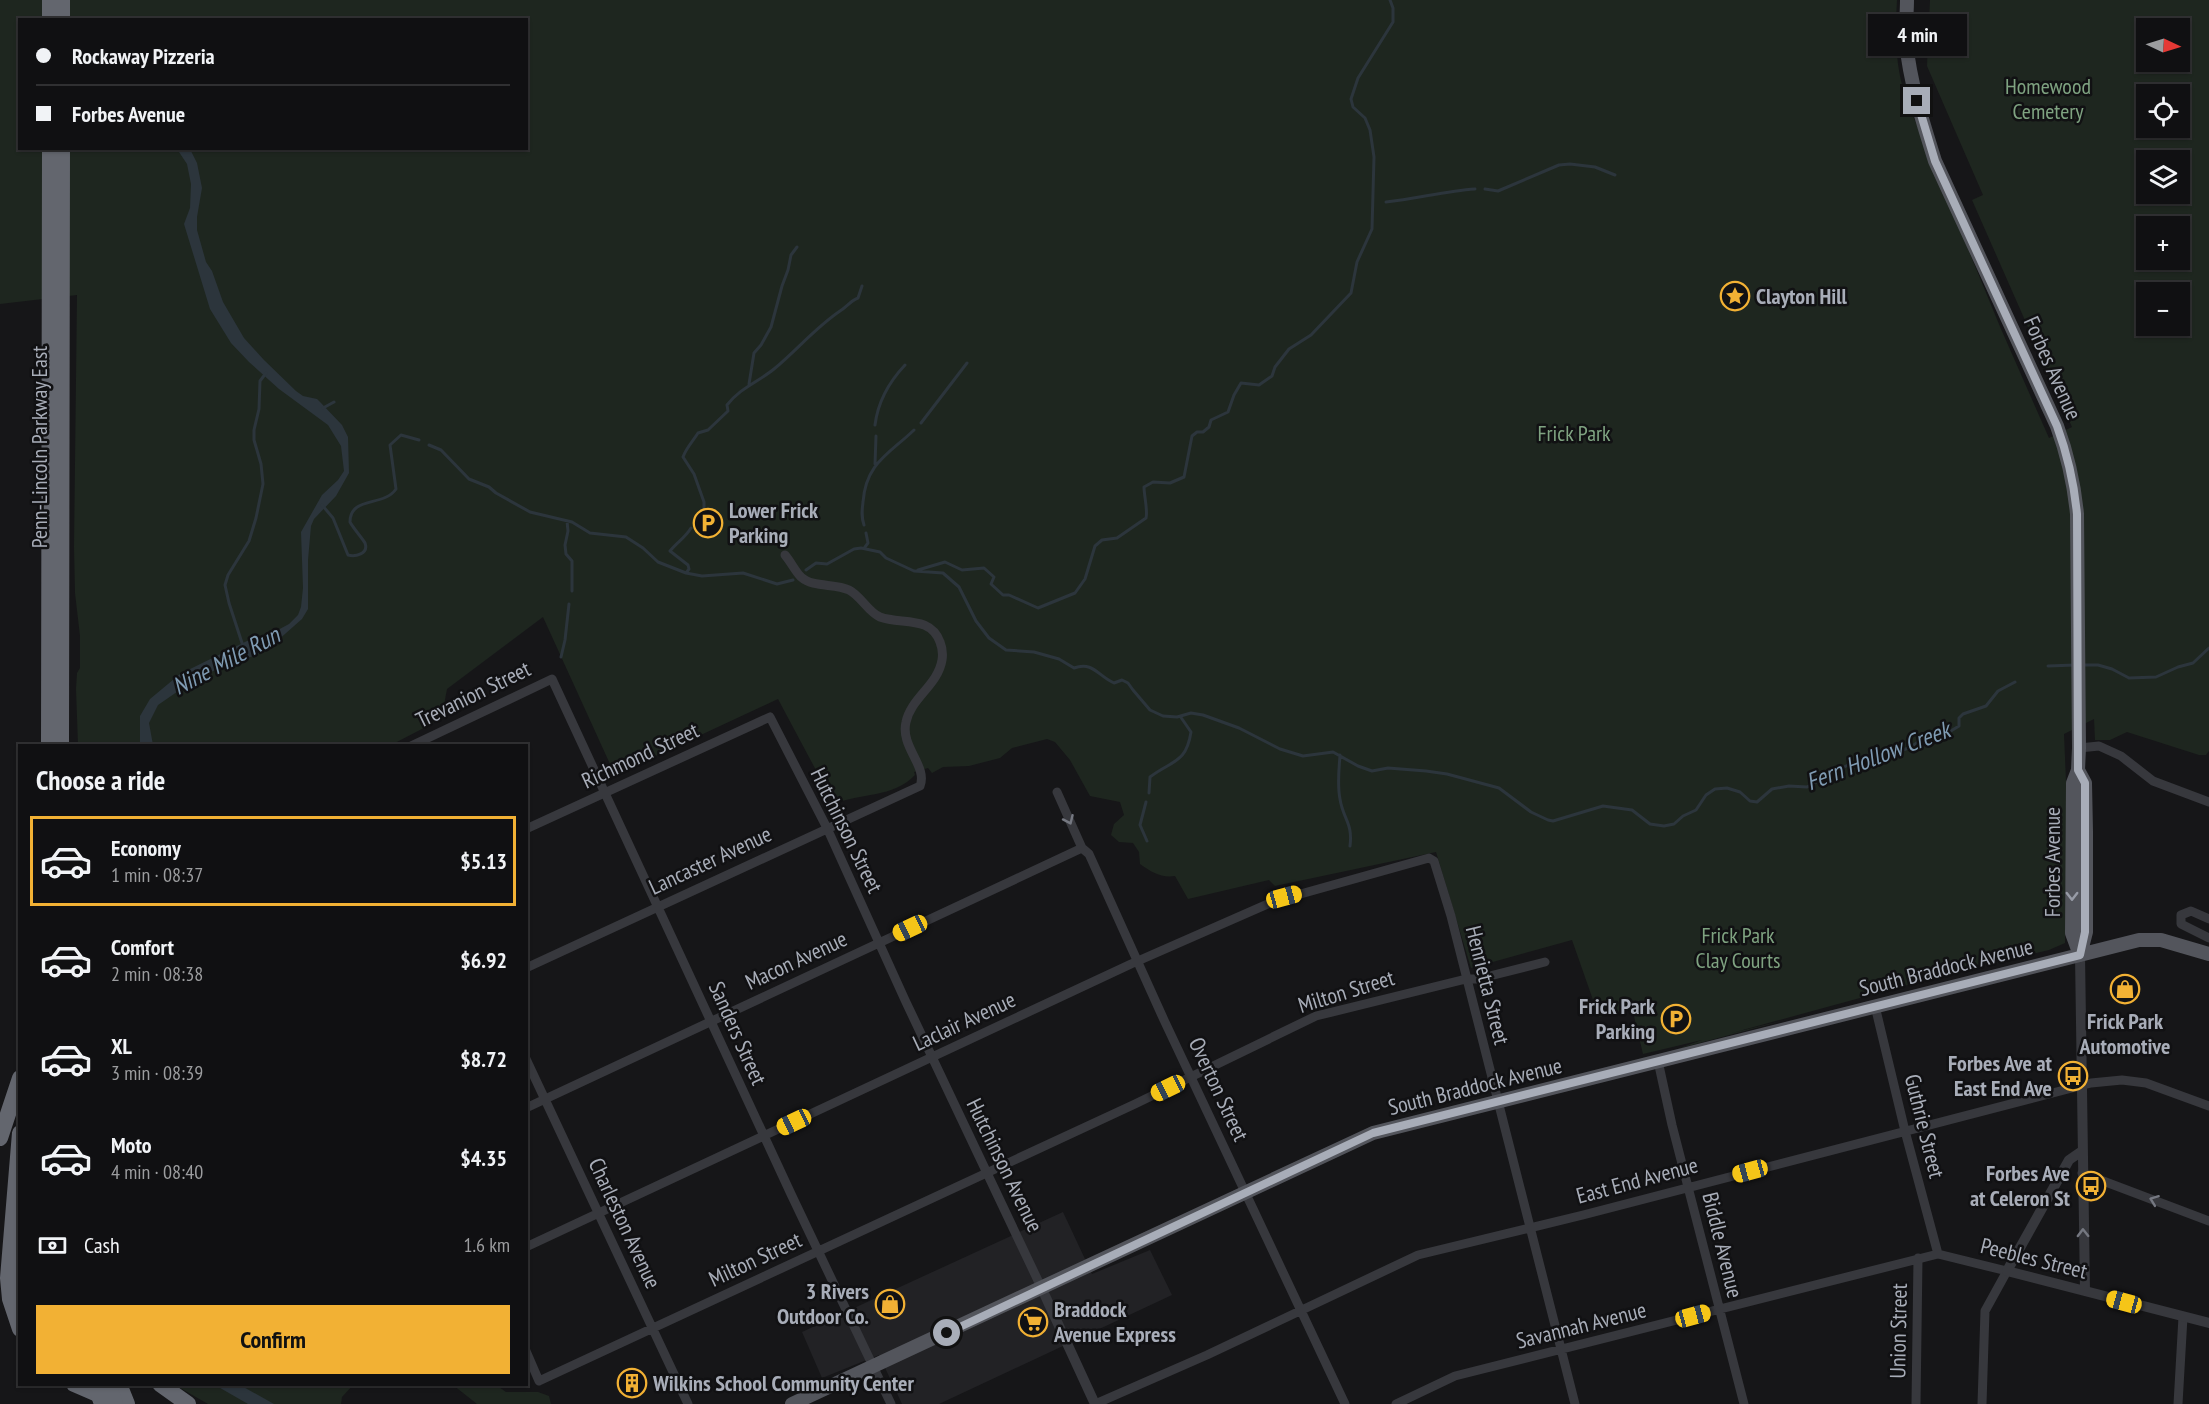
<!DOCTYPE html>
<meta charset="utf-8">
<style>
body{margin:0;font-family:"PT Sans Narrow",sans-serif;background:#1e1e20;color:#f1f3f6;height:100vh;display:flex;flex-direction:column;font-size:22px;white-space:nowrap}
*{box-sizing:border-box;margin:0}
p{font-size:20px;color:#9c9d9f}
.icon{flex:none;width:33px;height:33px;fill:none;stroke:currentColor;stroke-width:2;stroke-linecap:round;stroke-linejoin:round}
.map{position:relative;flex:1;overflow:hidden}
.details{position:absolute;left:18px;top:744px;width:510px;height:642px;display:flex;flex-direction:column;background:#101012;border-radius:0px;box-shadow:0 2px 4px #0004,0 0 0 2px #303032}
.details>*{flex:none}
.hud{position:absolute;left:18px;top:18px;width:510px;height:132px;border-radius:0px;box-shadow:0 2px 4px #0004,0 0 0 2px #303032;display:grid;align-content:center;height:132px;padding:0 18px;background:#101012}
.needle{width:39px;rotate:94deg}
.tools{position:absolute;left:2136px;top:18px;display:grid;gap:12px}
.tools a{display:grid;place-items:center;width:54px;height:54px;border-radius:0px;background:#101012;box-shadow:0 2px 4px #0004,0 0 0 2px #303032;font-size:30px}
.end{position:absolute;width:27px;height:27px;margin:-14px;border:8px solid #a8adb8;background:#111;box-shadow:0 0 0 3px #111}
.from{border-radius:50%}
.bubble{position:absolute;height:42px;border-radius:0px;background:#101012;box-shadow:0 2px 4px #0004,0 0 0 2px #303032;font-size:20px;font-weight:700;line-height:42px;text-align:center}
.car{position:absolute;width:18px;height:36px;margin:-18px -9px;border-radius:8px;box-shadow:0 0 4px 2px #0007;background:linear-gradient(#f5c518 24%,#345 0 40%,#f5c518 0 76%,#345 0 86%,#f5c518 0)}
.hud b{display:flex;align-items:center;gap:21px;height:57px;font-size:22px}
.hud b+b{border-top:2px solid #303032}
.hud i{width:15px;height:15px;background:#f1f3f6}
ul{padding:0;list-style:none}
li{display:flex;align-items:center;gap:18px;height:90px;margin:0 12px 9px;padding:0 6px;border:3px solid transparent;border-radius:0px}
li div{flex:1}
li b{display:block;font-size:22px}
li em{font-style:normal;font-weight:700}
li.on{border-color:#f2b134}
li>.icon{width:54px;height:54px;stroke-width:1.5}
h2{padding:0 18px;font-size:27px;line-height:72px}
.pay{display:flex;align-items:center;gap:15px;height:66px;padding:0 18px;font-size:22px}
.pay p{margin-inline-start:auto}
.primary-button{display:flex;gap:12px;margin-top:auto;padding:12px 18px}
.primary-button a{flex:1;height:69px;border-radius:0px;background:#f2b134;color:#111;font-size:24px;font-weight:700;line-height:69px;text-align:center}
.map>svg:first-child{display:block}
</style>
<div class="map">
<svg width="2209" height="1404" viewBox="0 0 2209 1404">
<rect width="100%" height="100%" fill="#161618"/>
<!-- built -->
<path fill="#222225" d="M1063,1212l29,62 58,-24 22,45 -233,109h-37l-23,-49 -57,23 -20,-46z"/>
<!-- green -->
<path fill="#1e261f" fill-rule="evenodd" d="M0,0h1897c-2,37 -2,64 9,99l95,230 48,109 23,-11 -100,-227 11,-5 -56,-129 3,-66h279v751l-3,4h-7l-72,-23 -17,8h-15l-1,-21 -30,15 3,71 -2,138 -16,7 -58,14 -3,-1 -18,5 1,2 -16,2 -223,61 61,-15 -116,31 25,-9 -59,14 -11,-46 -33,9 -27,-77 -101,28 -35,-116 -161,34 -6,-6 -81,19 -13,-23c-14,2 -24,-4 -35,-12l-1,-12 -6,-9 -14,-1 -8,-7 3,-11 10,-9 -4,-13 -30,-6 -20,-36 -15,-18 -8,-3 -35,9 -12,10 -31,8 -26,1 -11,6 -4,-5 -14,4 1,3c-22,23 -55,18 -81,29l-56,-105 -163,76 -72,-158 -96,72 -3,16 1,12 -54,28h-313l-2,-56 1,-16 3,-5v-32l-5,-43 -1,-46 3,-252 -77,9zM20,20h506v128h-506zM2146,28h34v34h-34zM2146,94h34v34h-34zM2146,160h34v34h-34zM2146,226h34v34h-34zM2146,292h34v34h-34z
M175,1385h178l-11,12 -1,7h-133z
M453,1385h43l10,7h32l11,4 2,8h-74z"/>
<!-- water -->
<path fill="#2c353c" d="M177,149h13l7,14 5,25 -5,29v13l9,32 6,9 11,31 21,36 20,22 32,31 7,5 14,3 4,4 21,22 6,12 1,36 -13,23 -22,23 -3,7 -3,34v49l-6,10 -25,22 -21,14 -56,21 -42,29 -9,18 4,22h-13v-29l10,-17 30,-25 67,-33 29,-10 13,-7 9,-9 3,-8 2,-19 -2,-56 21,-37 16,-15 6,-9 -3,-25 -13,-21 -49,-36 -30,-27 -18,-19 -21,-34 -26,-85 6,-16 1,-24 -4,-20z
M215,1385h25l34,19h-26z"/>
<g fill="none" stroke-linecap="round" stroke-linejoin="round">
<!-- stream -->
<path stroke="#2c353c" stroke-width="3" d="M1485,189l13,2 61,-26 11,-1 25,3 20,8
M1386,202c30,-3 59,-11 89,-13
M749,384l5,-31 7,-8 10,-18 11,-41 6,-16 3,-15 6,-8
M323,408l11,-6
M921,423l46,-60
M875,425c3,-24 14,-43 30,-60
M429,445l12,5 28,29 20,8 7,6 34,19 42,10 18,11 36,4 17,11 15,14 28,11 16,3 41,-3 34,11 16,-4
M875,464l1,-28
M322,505l11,13 15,37c7,2 21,-1 17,-12 -2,-4 -12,-15 -15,-21 0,-26 34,-15 46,-33l-6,-44 11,-10 18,5
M704,512v-10l-10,-28 -11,-17c3,-9 10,-16 15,-24l10,-3 20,-19 -1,-6c13,-17 31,-23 47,-36 23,-19 41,-41 66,-58 7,-4 10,-10 18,-13l4,-12
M567,521l1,10 -3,14 1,9 6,7v30
M864,525c-3,-8 -2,-15 -1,-23 3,-39 26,-48 51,-72
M865,547l3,-4 -2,-10
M806,570l10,-7 11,1 27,-15 7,-1 19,4 6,6 28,13 29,2 16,14 17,34 13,17 17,12 28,2 25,7 15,9c19,-7 24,8 40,15l8,-3 6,3 5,7 17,20 13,6 14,1 14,-4 12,2 36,13 41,21 23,7 30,-4 25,14 14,5 16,-3 38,3 21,3 52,14 32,24 17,8 5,1 50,-15 29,4 18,14 14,2 10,-2 9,-8 13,-6 10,-15 9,-6 12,-1 13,4 10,9 7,1 15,-13 17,-3 18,1 41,-22 36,-8 27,-10 7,-5 28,-8 13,-8v-8l4,-4 23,-8 12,-15 17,-9
M918,570l27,-8 17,8 22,-2 10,9 -3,7 12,11h6l29,13 37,-15 10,-14 10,-33 7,-6 15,-2 29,-20c2,-7 -2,-23 -2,-31l9,-5 17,1 14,-6 8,-41 5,-4h6l6,-5 2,-7 17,-8 6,-17 7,-12 18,2 13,-9 3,-9 14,-18 22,-14 40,-42 6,-31 15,-33 2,-72 -4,-27 -5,-12 -12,-11 -2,-8 7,-21 35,-56v-14l-3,-8
M686,573l3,-4 -1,-4 -18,-14c7,-9 15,-13 21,-23
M243,646l-14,-43 -4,-18 3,-10 21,-34 7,-23 7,-34 -2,-20 -7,-24v-10l5,-21 1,-28 6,-8
M561,657l4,-17 4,-36
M2081,665h17l14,4 17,9 27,-1 22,-10 15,-4 16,-15
M2048,666l27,-1
M1340,755c-1,16 -3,29 0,44 3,20 13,24 10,47
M1149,793l1,-16c22,-17 36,-13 41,-45l-11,-16
M1146,802l-6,23 7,16"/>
<!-- minor -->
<path stroke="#37383d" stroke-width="9" d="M411,746l141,-67 239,515 100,210
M2079,748l20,-2 22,10 32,25 56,21
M1057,792l25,56 7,6 75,166 181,384
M526,829l244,-112 57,111 78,172 137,289
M2209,919l-18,-8 -10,4v9l28,14
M526,968l394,-182c8,-20 -20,-39 -14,-64 5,-24 32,-37 36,-62 1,-6 0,-13 -2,-18 -10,-27 -39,-17 -60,-25 -12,-5 -19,-21 -31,-27 -14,-7 -36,-2 -48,-13 -6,-6 -10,-15 -16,-22
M1875,1006l30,125 33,123
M526,1059l162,345
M1658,1061l14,64 72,279
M526,1108l556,-260
M2082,1173l127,48
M526,1247l605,-283 141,-62 157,-44 5,3 17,55 124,488
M526,1351l13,30 596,-277 181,-88 150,-37h12l67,-17
M1095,1404l112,-49 211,-100 165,-40 508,-132 31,-3 24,3 63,23
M1396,1404l59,-28 483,-122 69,17 -22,40 -3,93
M1916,1404l2,-146
M2178,1404l5,-87"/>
<!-- tertiary -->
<path stroke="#37383d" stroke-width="10" d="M2080,955l5,336
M2082,1151l-13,9 -62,111 202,52
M1042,1289l53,115"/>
<!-- primary -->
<path stroke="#53555c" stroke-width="14" d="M1907,0c0,14 -2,29 -1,42 4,41 17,81 29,119l122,265c11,30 17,57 20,88l2,234 -1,22 -5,13 -1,150 8,22
M2078,770l7,13 1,49v100l-6,23
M792,1404l581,-271 766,-193h22l48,14"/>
<!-- motorway -->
<path stroke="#63666e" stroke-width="16" d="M50,20v-20
M62,20v-20
M49,746l1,-598
M61,746l1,-598
M20,1133l-12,145 2,21 10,30
M0,1138l20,-60
M74,1384l35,15
M119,1384l8,20
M160,1384l28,20"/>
<!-- motorway-bridge -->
<path stroke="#63666e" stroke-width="16" d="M95,1384l7,20
M108,1384l7,20"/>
</g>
<!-- one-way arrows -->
<defs><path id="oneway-chevron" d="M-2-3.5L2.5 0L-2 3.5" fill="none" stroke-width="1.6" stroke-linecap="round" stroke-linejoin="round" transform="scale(1.5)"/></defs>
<g stroke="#757881">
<use href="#oneway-chevron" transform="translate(1069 820) rotate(66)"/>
<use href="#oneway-chevron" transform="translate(2154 1200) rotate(-159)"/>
<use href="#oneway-chevron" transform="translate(2083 1233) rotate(-91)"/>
</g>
<use stroke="#979ba6" href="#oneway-chevron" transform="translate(2072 896) rotate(90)"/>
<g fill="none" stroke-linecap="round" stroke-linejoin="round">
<!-- route -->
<path stroke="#a8adb8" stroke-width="8" d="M947,1333l426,-200 707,-178 5,-23v-149l-7,-13 -1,-256c-3,-31 -9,-58 -20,-88l-122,-265 -18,-60"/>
</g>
<!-- icons -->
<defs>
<g id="sight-ring" transform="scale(1.5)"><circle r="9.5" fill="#111113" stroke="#f2b134" stroke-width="1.5"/><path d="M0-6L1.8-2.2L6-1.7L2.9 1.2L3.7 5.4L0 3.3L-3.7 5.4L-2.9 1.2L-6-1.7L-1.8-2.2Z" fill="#f2b134"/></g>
<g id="parking-ring" transform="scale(1.5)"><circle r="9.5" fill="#111113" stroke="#f2b134" stroke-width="1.5"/><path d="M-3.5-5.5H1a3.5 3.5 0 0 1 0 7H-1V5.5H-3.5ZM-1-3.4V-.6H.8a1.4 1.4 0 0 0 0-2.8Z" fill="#f2b134"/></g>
<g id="shop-ring" transform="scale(1.5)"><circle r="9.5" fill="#111113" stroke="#f2b134" stroke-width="1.5"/><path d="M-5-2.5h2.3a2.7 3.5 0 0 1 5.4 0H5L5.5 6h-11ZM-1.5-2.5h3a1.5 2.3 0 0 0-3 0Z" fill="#f2b134"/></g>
<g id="bus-ring" transform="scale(1.5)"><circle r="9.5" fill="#111113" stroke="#f2b134" stroke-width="1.5"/><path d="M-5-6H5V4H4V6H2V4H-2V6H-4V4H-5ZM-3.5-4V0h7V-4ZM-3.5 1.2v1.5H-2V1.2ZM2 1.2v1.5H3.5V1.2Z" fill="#f2b134"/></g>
<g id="supermarket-ring" transform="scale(1.5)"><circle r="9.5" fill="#111113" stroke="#f2b134" stroke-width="1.5"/><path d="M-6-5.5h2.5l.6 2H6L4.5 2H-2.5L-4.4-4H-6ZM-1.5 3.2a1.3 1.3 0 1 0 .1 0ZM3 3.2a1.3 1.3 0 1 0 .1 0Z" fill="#f2b134"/></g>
<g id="building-ring" transform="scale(1.5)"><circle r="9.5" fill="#111113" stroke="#f2b134" stroke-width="1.5"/><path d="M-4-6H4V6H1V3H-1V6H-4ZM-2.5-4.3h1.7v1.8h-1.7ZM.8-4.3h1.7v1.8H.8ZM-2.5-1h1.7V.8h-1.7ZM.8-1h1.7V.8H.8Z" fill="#f2b134"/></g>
</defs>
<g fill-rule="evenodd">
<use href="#sight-ring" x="1735" y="296"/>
<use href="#parking-ring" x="708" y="523"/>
<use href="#shop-ring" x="2125" y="989"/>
<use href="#parking-ring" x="1676" y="1019"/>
<use href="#bus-ring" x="2073" y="1076"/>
<use href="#bus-ring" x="2091" y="1186"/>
<use href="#shop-ring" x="890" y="1304"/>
<use href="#supermarket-ring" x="1033" y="1322"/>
<use href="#building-ring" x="632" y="1383"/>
</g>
<g text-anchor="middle" stroke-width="5" stroke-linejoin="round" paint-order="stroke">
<!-- park labels -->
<g font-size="22" fill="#7fa381" stroke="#111113">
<text x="2048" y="94">Homewood<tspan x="2048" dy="25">Cemetery</tspan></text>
<text x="1574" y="441">Frick Park</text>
<text x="1738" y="943">Frick Park<tspan x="1738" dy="25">Clay Courts</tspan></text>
</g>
<!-- poi labels -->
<g font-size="22" font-weight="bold" fill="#a8adb8" stroke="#111113" text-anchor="start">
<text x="1756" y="304">Clayton Hill</text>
<text x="729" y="518">Lower Frick<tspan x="729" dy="25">Parking</tspan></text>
<text x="1655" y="1014" text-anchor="end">Frick Park<tspan x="1655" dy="25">Parking</tspan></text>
<text x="2125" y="1029" text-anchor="middle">Frick Park<tspan x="2125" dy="25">Automotive</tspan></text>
<text x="2052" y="1071" text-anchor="end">Forbes Ave at<tspan x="2052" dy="25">East End Ave</tspan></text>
<text x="2070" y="1181" text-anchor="end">Forbes Ave<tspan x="2070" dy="25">at Celeron St</tspan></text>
<text x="869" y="1299" text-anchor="end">3 Rivers<tspan x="869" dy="25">Outdoor Co.</tspan></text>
<text x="1054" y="1317">Braddock<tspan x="1054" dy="25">Avenue Express</tspan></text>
<text x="653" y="1391">Wilkins School Community Center</text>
</g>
<!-- street labels -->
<g font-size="22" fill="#a8adb8" stroke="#111113">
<text transform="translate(2053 368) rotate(66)" y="8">Forbes Avenue</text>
<text transform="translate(39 447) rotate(-90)" y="8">Penn-Lincoln Parkway East</text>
<text transform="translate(473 694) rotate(-26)" y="8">Trevanion Street</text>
<text transform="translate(640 755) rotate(-25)" y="8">Richmond Street</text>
<text transform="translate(847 830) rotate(64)" y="8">Hutchinson Street</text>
<text transform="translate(710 860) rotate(-25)" y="8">Lancaster Avenue</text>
<text transform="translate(2052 862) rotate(-90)" y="8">Forbes Avenue</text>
<text transform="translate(796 960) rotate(-25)" y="8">Macon Avenue</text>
<text transform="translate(1946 967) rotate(-14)" y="8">South Braddock Avenue</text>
<text transform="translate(1488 985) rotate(76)" y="8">Henrietta Street</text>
<text transform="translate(1346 991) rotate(-17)" y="8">Milton Street</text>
<text transform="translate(964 1021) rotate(-25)" y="8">Laclair Avenue</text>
<text transform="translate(738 1033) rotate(66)" y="8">Sanders Street</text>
<text transform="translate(1475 1086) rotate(-14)" y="8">South Braddock Avenue</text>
<text transform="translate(1219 1089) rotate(65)" y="8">Overton Street</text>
<text transform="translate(1925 1126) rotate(76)" y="8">Guthrie Street</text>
<text transform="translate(1005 1165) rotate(64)" y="8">Hutchinson Avenue</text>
<text transform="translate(1637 1180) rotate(-15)" y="8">East End Avenue</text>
<text transform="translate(625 1223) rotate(65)" y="8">Charleston Avenue</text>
<text transform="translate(1723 1245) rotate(76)" y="8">Biddle Avenue</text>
<text transform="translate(2034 1258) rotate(14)" y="8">Peebles Street</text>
<text transform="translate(755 1259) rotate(-25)" y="8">Milton Street</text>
<text transform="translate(1581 1325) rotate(-14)" y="8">Savannah Avenue</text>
<text transform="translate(1898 1331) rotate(-89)" y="8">Union Street</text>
</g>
<!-- water labels -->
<g font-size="24" font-style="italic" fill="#7f9bb3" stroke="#111113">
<text transform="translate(226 661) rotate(-28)" y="8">Nine Mile Run</text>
<text transform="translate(1878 756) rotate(-21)" y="8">Fern Hollow Creek</text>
</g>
</g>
</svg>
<div class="tools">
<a><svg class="needle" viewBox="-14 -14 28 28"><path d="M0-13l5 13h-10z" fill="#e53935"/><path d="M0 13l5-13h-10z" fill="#9c9d9f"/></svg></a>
<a><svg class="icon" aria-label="locate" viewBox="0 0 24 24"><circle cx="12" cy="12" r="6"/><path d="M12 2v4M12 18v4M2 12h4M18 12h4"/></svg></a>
<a><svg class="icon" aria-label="layers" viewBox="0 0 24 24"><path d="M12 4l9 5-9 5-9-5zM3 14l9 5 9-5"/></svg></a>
<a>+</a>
<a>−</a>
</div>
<i class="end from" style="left:947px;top:1333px"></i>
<i class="end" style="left:1917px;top:101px"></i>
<div class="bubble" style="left:1868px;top:14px;width:99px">4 min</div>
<i class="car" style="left:1284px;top:897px;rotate:75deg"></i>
<i class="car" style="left:910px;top:928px;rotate:245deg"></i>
<i class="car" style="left:1168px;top:1088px;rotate:244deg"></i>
<i class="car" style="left:794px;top:1122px;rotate:245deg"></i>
<i class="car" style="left:1750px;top:1171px;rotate:255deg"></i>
<i class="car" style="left:2124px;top:1302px;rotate:285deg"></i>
<i class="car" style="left:1693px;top:1316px;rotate:75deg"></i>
<div class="hud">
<b><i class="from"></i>Rockaway Pizzeria</b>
<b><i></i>Forbes Avenue</b>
</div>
<section class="details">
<h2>Choose a ride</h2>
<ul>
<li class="on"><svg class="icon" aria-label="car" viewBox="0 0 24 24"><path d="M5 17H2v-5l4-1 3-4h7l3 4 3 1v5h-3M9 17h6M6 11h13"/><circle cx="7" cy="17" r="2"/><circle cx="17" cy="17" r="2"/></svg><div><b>Economy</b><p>1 min · 08:37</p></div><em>$5.13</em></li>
<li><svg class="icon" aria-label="car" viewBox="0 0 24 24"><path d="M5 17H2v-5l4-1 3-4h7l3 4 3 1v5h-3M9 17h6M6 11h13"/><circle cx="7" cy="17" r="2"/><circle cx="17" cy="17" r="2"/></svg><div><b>Comfort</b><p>2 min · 08:38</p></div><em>$6.92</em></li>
<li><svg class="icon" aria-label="car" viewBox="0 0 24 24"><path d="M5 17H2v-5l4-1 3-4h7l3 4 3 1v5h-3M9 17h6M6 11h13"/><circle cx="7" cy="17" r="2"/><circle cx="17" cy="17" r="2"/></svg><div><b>XL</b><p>3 min · 08:39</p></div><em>$8.72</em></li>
<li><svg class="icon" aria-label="car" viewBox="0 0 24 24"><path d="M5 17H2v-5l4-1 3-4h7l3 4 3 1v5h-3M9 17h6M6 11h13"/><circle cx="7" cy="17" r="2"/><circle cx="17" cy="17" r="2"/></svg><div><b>Moto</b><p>4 min · 08:40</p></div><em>$4.35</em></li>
</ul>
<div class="pay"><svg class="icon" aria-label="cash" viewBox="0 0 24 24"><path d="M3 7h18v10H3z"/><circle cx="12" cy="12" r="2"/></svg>Cash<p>1.6 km</p></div>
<div class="primary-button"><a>Confirm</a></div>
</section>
</div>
